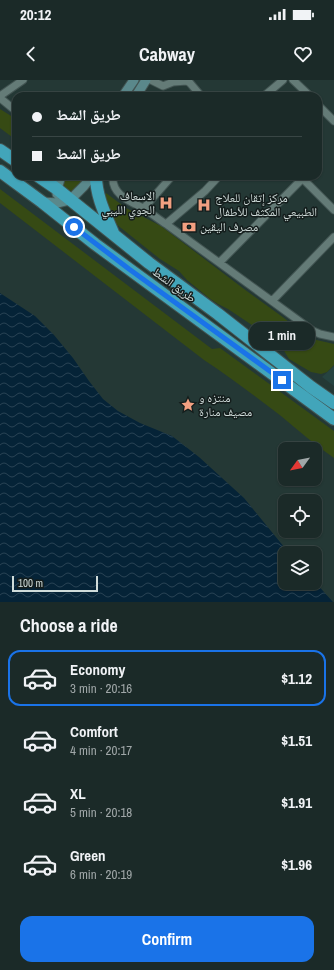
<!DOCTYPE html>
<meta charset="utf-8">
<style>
body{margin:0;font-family:"Archivo Narrow","Noto Naskh Arabic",sans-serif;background:#283634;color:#f1f3f6;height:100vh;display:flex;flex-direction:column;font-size:15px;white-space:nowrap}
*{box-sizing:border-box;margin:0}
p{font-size:13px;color:#a0a7a8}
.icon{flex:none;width:22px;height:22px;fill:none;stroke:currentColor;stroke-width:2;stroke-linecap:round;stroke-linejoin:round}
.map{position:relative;height:522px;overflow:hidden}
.sheet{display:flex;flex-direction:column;background:#1b2a28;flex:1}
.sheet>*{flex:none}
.top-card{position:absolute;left:12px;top:12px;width:310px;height:88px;border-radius:12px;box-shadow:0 1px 3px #0004,0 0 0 1px #394645;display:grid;align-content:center;height:88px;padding:0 20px;background:#1b2a28}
.needle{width:26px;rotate:237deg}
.tools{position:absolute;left:278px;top:362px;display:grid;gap:8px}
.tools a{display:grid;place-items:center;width:44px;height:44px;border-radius:8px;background:#1b2a28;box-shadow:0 1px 3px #0004,0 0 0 1px #394645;font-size:20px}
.scale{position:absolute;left:12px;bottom:10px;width:86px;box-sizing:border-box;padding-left:4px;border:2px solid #cfdbd9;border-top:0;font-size:11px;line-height:14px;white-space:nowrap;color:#cfdbd9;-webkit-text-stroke:3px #141d1c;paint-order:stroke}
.end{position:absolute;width:18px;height:18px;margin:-9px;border:5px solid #1a73e8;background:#fff;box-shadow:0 0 0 2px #fff}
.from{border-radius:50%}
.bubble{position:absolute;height:28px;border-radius:12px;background:#1b2a28;box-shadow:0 1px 3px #0004,0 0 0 1px #394645;font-size:13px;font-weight:800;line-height:28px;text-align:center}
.top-card b{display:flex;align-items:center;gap:14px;height:38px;font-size:15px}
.top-card b+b{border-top:1px solid #394645}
.top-card i{width:10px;height:10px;background:#f1f3f6}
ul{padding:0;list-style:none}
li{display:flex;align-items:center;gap:12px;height:56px;margin:0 8px 6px;padding:0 12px;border:2px solid transparent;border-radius:12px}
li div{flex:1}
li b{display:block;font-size:15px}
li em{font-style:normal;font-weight:800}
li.on{border-color:#1a73e8}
li>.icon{width:36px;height:36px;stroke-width:1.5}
h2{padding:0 20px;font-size:18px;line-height:48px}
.action{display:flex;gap:8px;margin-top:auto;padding:8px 20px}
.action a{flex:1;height:46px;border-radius:12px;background:#1a73e8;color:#fff;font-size:16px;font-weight:800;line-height:46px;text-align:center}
.status{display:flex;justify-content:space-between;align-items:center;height:28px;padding:0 20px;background:#1b2a28;direction:ltr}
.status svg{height:11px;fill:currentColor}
header{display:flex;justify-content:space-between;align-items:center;height:52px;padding:0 20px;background:#1b2a28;font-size:18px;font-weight:800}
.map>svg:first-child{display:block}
</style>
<div class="status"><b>20:12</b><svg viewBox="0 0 49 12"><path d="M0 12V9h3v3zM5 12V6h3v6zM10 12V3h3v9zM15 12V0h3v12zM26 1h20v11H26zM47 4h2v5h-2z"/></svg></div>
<header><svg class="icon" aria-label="back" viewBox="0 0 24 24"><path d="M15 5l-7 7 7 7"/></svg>Cabway<svg class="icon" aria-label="heart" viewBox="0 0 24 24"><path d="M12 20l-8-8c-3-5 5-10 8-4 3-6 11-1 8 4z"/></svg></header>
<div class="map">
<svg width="334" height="522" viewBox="0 0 334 522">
<defs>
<pattern id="water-waves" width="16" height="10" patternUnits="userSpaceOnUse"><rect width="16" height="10" fill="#052337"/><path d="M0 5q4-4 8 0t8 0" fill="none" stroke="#284253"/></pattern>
</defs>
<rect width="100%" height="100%" fill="#243835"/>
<!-- built -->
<path fill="#264340" d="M334,286v20l-12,-9z"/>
<!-- green -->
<path fill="#364a14" d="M0,29l16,10v21l-16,-12z
M64,96h23l-8,9 -7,6 -4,-1 -6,-6z
M0,109l212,160 8,-1 114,83v27c-19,-13 -36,-28 -53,-42 -25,-19 -51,-39 -77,-56l-204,-157z
M106,113l20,15 35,18 83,63 40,29 24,20 26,6v21l-7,7 -6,2 -10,-2 -22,-13 -6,-10 -25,-20 -30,-20 -10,-5 -9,-6 -22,-18 -8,-9 -19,-12 -44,-35 -12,-26z"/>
<!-- water -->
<path fill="url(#water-waves)" d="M0,213l35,23 19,19 19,23 16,23 14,18 15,12 22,12 32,13 27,21 45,41 45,55h-4v30l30,-1 18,20h-333z"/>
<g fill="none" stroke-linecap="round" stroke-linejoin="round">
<!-- street casing -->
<g stroke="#425452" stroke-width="9">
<path id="street" d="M151,0l12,6 10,-4 14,-1 3,2 11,13
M293,0l17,16
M0,16l23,-16
M264,16l19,-16
M0,18l16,13
M318,25l16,16
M113,96c-2,18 16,25 30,32 8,5 15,11 23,16l147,107 7,3 14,3
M300,96l34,34
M143,129l29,-33
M166,144l39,-33 14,-15
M220,182l82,-83
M272,221l62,-64"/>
</g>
<!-- secondary casing -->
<g stroke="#425452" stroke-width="11">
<path id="secondary" d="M123,16l11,-16
M136,16l10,-16
M57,114v-5l4,-13
M42,122l16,1 12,-3 14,-14 8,-10"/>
</g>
<!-- highway casing -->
<g stroke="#425452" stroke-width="14">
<path id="highway" d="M0,70l16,11
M0,91l42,31 53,42 239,175
M38,96l19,13 92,74 69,51 93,73 23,16
M96,96c0,21 10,40 18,59"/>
</g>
<!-- street -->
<use href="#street" stroke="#647b77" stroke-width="7"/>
<!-- secondary -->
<use href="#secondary" stroke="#5a888b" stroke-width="9"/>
<!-- highway -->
<use href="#highway" stroke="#42a5ba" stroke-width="12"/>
</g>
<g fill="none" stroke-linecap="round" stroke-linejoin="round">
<!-- route -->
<path stroke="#1a73e8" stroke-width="5" d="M74,147l55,42 153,111"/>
</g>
<!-- icons -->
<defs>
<g id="hospital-bare" transform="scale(1.08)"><path d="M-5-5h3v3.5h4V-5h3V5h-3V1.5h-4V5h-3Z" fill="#f2a081" stroke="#141d1c" stroke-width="2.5" paint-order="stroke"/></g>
<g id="bank-bare" transform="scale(1.08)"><path d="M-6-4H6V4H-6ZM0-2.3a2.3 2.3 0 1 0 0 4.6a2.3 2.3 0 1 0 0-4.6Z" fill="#f2a081" stroke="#141d1c" stroke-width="2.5" paint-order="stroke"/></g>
<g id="sight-bare" transform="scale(1.08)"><path d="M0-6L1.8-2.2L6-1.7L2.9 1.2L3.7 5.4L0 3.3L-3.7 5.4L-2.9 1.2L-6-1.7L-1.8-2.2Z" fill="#f2a081" stroke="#141d1c" stroke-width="2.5" paint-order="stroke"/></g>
</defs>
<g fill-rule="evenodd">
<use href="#hospital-bare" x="166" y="123"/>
<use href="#hospital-bare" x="204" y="125"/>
<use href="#bank-bare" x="189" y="147"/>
<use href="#sight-bare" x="188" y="325"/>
</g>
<g text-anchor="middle" stroke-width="3" stroke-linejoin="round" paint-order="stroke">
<!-- poi labels -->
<g font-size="12" fill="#cfdbd9" stroke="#141d1c" text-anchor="start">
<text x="155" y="120" text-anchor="end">الاسعاف<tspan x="155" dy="14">الجوي الليبي</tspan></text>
<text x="215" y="122">مركز إتقان للعلاج<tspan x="215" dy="14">الطبيعي المكثف للأطفال</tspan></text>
<text x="200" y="151">مصرف اليقين</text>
<text x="199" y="322">منتزه و<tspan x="199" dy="14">مصيف منارة</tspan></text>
</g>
<!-- street labels -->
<g font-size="12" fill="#cfdbd9" stroke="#141d1c">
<text transform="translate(174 205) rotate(36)" y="4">طريق الشط</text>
</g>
</g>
</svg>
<div class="tools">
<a><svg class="needle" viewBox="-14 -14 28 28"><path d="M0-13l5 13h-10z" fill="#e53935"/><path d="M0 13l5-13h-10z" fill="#a0a7a8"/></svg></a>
<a><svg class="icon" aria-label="locate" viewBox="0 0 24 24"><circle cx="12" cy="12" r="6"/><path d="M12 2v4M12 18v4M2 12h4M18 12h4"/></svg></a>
<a><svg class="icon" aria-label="layers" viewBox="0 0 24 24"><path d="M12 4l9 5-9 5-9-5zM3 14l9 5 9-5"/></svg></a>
</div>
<div class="scale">100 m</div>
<i class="end from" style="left:74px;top:147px"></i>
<i class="end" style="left:282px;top:300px"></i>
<div class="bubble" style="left:249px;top:242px;width:66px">1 min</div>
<div class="top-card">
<b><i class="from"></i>طريق الشط</b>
<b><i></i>طريق الشط</b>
</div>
</div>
<section class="sheet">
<h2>Choose a ride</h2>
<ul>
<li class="on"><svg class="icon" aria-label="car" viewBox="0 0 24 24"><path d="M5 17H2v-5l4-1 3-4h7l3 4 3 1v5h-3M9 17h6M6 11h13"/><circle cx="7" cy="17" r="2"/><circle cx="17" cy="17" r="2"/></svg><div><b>Economy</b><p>3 min · 20:16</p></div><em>$1.12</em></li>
<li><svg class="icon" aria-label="car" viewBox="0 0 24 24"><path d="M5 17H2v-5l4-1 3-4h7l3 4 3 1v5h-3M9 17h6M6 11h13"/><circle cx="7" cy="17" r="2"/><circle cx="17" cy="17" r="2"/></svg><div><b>Comfort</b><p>4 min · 20:17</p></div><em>$1.51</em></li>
<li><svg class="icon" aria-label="car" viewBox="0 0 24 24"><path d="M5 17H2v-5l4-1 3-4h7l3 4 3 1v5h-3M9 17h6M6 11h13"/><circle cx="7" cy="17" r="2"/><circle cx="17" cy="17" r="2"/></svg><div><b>XL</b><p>5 min · 20:18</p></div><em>$1.91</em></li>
<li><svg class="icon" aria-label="car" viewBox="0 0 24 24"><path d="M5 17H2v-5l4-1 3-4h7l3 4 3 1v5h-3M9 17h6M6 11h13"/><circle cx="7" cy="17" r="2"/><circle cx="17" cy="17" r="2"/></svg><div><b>Green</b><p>6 min · 20:19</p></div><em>$1.96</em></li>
</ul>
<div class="action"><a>Confirm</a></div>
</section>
